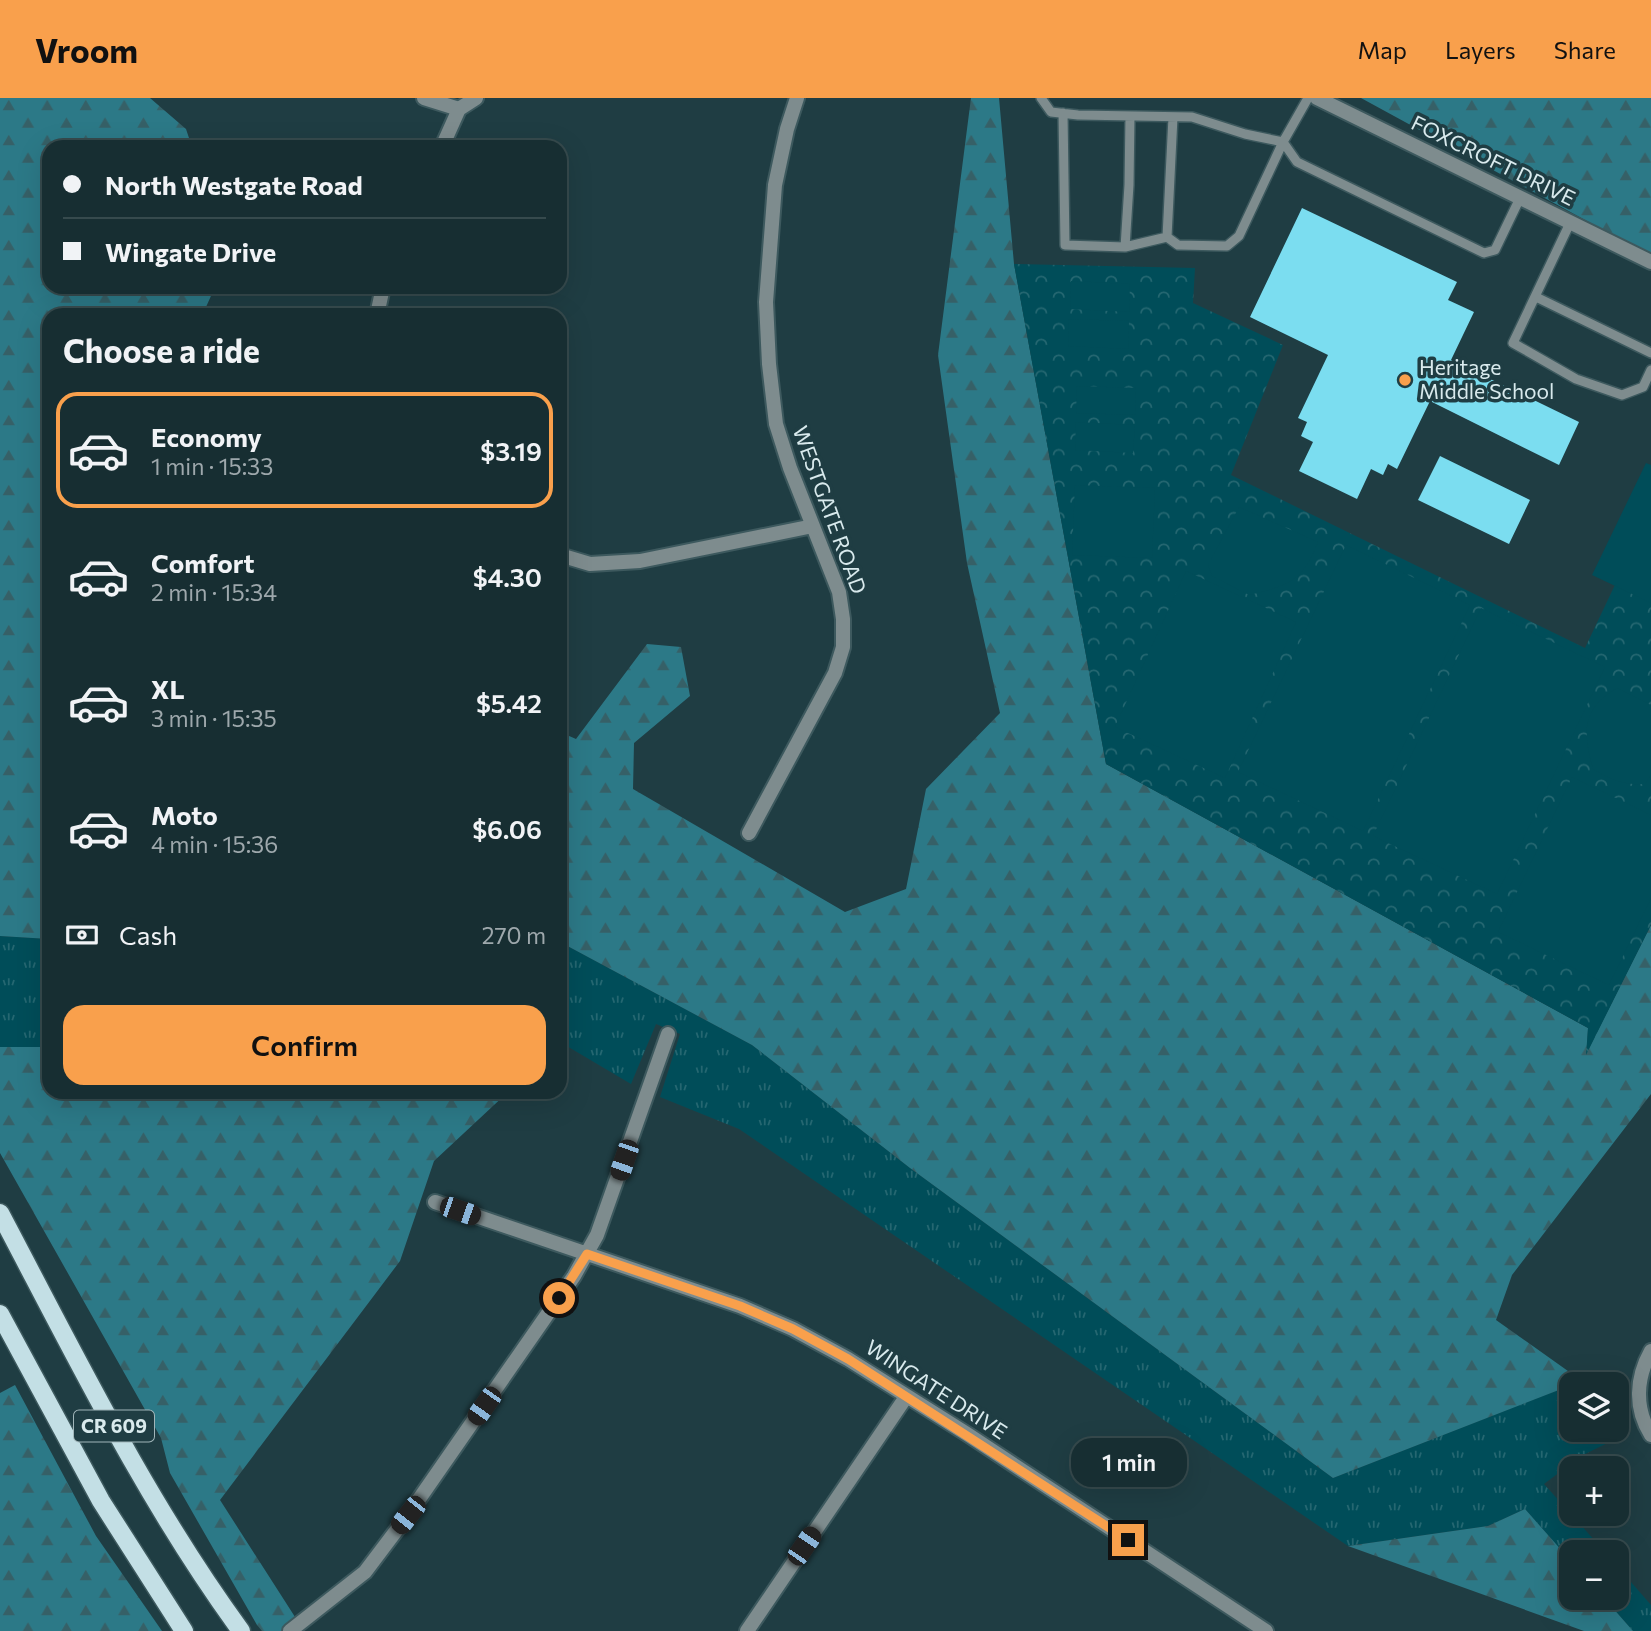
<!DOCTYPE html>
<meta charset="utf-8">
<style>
body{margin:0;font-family:Commissioner,sans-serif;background:#243a3e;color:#f1f3f6;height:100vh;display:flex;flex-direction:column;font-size:26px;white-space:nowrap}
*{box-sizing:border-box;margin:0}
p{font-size:23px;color:#9ea8ac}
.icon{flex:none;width:38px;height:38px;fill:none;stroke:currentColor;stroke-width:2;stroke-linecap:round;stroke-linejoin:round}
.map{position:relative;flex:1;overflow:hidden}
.drawer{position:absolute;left:42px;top:210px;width:525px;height:791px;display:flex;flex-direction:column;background:#172e32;border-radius:21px;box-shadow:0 7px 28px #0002,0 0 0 2px #364a4d}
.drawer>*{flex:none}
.guide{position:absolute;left:42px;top:42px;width:525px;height:154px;border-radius:21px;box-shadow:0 7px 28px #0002,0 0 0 2px #364a4d;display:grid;align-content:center;height:154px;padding:0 21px;background:#172e32}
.controls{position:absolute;left:1559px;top:1274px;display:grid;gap:14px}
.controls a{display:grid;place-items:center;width:70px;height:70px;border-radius:14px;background:#172e32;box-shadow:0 7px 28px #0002,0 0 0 2px #364a4d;font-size:35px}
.end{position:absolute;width:32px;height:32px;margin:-16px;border:9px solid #f9a04c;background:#111;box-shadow:0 0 0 4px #111}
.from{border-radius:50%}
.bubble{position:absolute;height:49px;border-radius:21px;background:#172e32;box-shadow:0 7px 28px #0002,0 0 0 2px #364a4d;font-size:23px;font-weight:600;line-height:49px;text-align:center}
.car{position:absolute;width:21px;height:42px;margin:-21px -10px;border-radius:9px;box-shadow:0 0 5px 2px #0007;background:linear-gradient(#222 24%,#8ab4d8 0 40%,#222 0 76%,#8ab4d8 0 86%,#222 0)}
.guide b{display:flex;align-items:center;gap:24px;height:66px;font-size:26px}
.guide b+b{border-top:2px solid #364a4d}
.guide i{width:18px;height:18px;background:#f1f3f6}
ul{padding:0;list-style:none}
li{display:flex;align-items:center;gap:21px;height:116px;margin:0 14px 10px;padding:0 7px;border:4px solid transparent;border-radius:21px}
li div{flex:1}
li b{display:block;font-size:26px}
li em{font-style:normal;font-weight:600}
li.active{border-color:#f9a04c}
li>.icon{width:63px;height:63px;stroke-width:1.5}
h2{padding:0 21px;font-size:32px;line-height:84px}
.pay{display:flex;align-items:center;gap:18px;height:77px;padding:0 21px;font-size:26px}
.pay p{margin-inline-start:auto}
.cta{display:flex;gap:14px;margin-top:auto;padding:14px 21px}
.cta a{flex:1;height:80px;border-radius:21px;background:#f9a04c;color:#111;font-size:28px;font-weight:600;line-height:80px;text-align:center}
header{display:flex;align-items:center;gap:42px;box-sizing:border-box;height:98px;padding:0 35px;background:#f9a04c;color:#111}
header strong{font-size:33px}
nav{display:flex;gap:38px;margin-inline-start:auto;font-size:24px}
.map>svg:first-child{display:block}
</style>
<header>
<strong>Vroom</strong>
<nav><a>Map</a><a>Layers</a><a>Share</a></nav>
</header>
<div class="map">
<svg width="1651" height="1533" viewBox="0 0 1651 1533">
<defs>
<pattern id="grass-tufts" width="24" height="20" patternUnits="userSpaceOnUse" patternTransform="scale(1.75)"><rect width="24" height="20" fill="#004d59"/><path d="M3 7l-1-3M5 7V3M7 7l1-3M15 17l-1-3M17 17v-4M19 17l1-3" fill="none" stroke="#256771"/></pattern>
<pattern id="forest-firs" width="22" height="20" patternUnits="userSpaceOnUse" patternTransform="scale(1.75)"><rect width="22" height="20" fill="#2c7987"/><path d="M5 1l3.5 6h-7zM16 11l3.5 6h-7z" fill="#366067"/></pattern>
<pattern id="park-crowns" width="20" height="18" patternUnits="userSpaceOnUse" patternTransform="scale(1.75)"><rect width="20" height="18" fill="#004d59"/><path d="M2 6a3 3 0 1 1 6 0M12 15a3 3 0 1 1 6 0" fill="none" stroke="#256771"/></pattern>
</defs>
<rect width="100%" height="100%" fill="#1f3d43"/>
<!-- grass -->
<path fill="url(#grass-tufts)" d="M0,838l49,3v108h-49z
M560,844l192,103 158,123 423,310 238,-93 1,45h45v-6l9,10 -45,22 -37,28 61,68h-33l-1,9 -46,-52 -37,17 -140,20 -609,-417 -79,-32 20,-63 -24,-10 -25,60 -71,-42z
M1617,1468l34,39v26h-18l-29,-33h13z"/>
<!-- forest -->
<path fill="url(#forest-firs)" d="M0,0h150l36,31 6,18h-143v140h166l-9,20 1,8h-158v624l-49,-3z
M971,0h28l15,166 92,500 482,264 -1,24 64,-127v169l-139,181 -16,45 86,61 -249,97 -423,-310 -158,-123 -192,-103v-210l16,7 71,-95 34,3 9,49 -56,47 -1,46 212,123 61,-23 20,-100 74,-76 -33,-150 -29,-208z
M1361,0h290v158z
M0,949h49v45h459l-74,69 -34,100 -180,239 84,131h-42l-5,-6 -87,-152 -9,-35 -161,-285z
M15,1287l81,151 66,95h-162v-238z
M1525,1411l46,52 1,37h32l29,33h-49l-236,-85 140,-20z"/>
<!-- park -->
<path fill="url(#park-crowns)" d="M1014,166l181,4 -2,35 90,42 -52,130 354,173 66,-139v416l-65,130 2,-27 -482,-264z"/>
<!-- garden -->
<path fill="#004d59" d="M1071,183l59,3 -1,28 -59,-3z
M1069,221l60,2 -1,28 -60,-3z
M1077,288l59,2 -1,27 -59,-2z
M1076,324l59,3 -2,28 -58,-3z
M1646,365l5,2v138l-59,-28z
M1075,387l80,3 -3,70 -80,-3z
M1239,409l79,35c-16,41 -30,43 -69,53l-37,-19 -4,-11z
M1346,447l124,60 -107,226 -125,-59z
M1186,473l110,51 -71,156 -110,-51z
M1481,510l124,59 -108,227 -124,-58z
M1617,590l34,17v69l-6,10c-21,1 -34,-4 -52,-15 -10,-36 -12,-60 24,-81z
M1572,679l79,38v83l-42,87 -111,-53z"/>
<!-- building -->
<path fill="#7bddf0" d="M1302,110l155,74 -9,18 26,12 -23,48 128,62 -20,43 -129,-64 -33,68 -9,-5 -5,11 -12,-6 -14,30 -58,-28 14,-29 -12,-6 6,-14 -9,-4 30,-63 -78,-38z
M1440,358l90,44 -21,44 -91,-44z"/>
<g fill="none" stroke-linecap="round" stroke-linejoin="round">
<!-- service casing -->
<g stroke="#3d595e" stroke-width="12">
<path id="service" d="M1041,0l10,14 27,3 114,2 53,17 38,8 -44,94 -12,10 -49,-1 -11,-8 -42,10
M1308,0l-25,44 14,20 187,91 11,-3 25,-52
M1063,15l2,132 60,2 4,-62 1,-69
M1570,125l-57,120 63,36 46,16 21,-8 8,-17
M1167,139l6,-120
M1536,199l115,56"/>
</g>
<!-- minor casing -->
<g stroke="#3d595e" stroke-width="18">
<path id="minor" d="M424,0l35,11
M1317,0l334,164
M442,49l17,-38 17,-11
M377,217l6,-28
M560,457l30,9 50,-3 173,-35
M749,735l86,-160 8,-26v-28l-4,-27 -49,-124 -14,-44 -7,-60 -3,-62 9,-117 12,-56 10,-31
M435,1104l305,104 53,23 55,30 119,75 299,197
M1651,1253c-15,27 -17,57 0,84
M290,1533l75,-59 43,-57 166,-239 23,-41 71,-201
M747,1533l159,-234"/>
</g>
<!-- primary casing -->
<g stroke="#3d595e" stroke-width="21">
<path id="primary" d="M0,1115c75,142 146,288 241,418
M0,1216l101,187 83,130"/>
</g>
<!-- service -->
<use href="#service" stroke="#7e8c8e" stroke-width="9"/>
<!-- minor -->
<use href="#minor" stroke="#7e8c8e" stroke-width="14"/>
<!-- primary -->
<use href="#primary" stroke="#c3dfe5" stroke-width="18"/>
</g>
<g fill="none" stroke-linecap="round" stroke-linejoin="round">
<!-- route -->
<path stroke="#f9a04c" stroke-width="9" d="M559,1200l28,-44 153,52 53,23 55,30 280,181"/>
</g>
<!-- markers -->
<circle fill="#f9a04c" stroke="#1f3d43" stroke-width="2.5" cx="1405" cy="282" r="7"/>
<g text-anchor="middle" stroke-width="7" stroke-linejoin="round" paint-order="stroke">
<!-- shield labels -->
<rect fill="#1f3d43" stroke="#a1b6ba" stroke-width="2" x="74" y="1312.5" width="80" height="31" rx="5"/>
<g font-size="19" font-weight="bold" fill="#d9eaed">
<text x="114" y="1335">CR 609</text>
</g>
<!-- street labels -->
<g font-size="21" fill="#d9eaed" stroke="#1f3d43">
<text transform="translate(1493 63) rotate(26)" y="7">FOXCROFT DRIVE</text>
<text transform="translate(829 412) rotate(70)" y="7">WESTGATE ROAD</text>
<text transform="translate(936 1292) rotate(33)" y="7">WINGATE DRIVE</text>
</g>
<!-- poi labels -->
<g font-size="21" fill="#d9eaed" stroke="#1f3d43" text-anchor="start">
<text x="1419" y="277">Heritage<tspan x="1419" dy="24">Middle School</tspan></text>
</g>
</g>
</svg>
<div class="controls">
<a><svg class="icon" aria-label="layers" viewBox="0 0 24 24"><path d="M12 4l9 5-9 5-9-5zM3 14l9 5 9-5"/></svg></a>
<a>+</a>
<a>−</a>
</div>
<i class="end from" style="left:559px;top:1200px"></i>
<i class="end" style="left:1128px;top:1442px"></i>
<div class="bubble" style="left:1071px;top:1340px;width:116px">1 min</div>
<i class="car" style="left:624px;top:1062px;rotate:199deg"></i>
<i class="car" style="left:460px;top:1113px;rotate:109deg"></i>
<i class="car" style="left:484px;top:1308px;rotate:215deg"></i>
<i class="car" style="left:408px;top:1417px;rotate:218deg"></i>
<i class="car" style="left:804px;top:1448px;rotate:34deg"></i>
<div class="guide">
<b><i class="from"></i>North Westgate Road</b>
<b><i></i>Wingate Drive</b>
</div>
<section class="drawer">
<h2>Choose a ride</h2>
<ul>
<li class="active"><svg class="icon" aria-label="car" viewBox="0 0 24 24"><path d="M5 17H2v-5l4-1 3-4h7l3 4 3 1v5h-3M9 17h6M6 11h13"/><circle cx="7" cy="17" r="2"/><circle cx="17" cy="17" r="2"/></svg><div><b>Economy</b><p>1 min · 15:33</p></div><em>$3.19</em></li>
<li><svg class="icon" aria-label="car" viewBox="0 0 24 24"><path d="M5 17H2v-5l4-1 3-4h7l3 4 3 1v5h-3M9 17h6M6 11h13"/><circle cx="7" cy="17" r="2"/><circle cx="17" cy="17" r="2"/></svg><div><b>Comfort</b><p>2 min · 15:34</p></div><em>$4.30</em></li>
<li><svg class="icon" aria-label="car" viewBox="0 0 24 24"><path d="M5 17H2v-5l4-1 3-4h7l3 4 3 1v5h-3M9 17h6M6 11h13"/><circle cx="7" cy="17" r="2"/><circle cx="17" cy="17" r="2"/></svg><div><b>XL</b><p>3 min · 15:35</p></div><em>$5.42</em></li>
<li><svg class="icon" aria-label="car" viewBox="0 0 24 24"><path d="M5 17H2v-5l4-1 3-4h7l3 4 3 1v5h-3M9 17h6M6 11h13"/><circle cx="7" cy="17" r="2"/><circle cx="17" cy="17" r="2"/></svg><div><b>Moto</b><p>4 min · 15:36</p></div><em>$6.06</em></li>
</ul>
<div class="pay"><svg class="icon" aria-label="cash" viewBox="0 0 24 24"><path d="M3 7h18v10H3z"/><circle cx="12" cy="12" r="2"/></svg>Cash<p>270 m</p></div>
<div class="cta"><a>Confirm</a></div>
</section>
</div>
